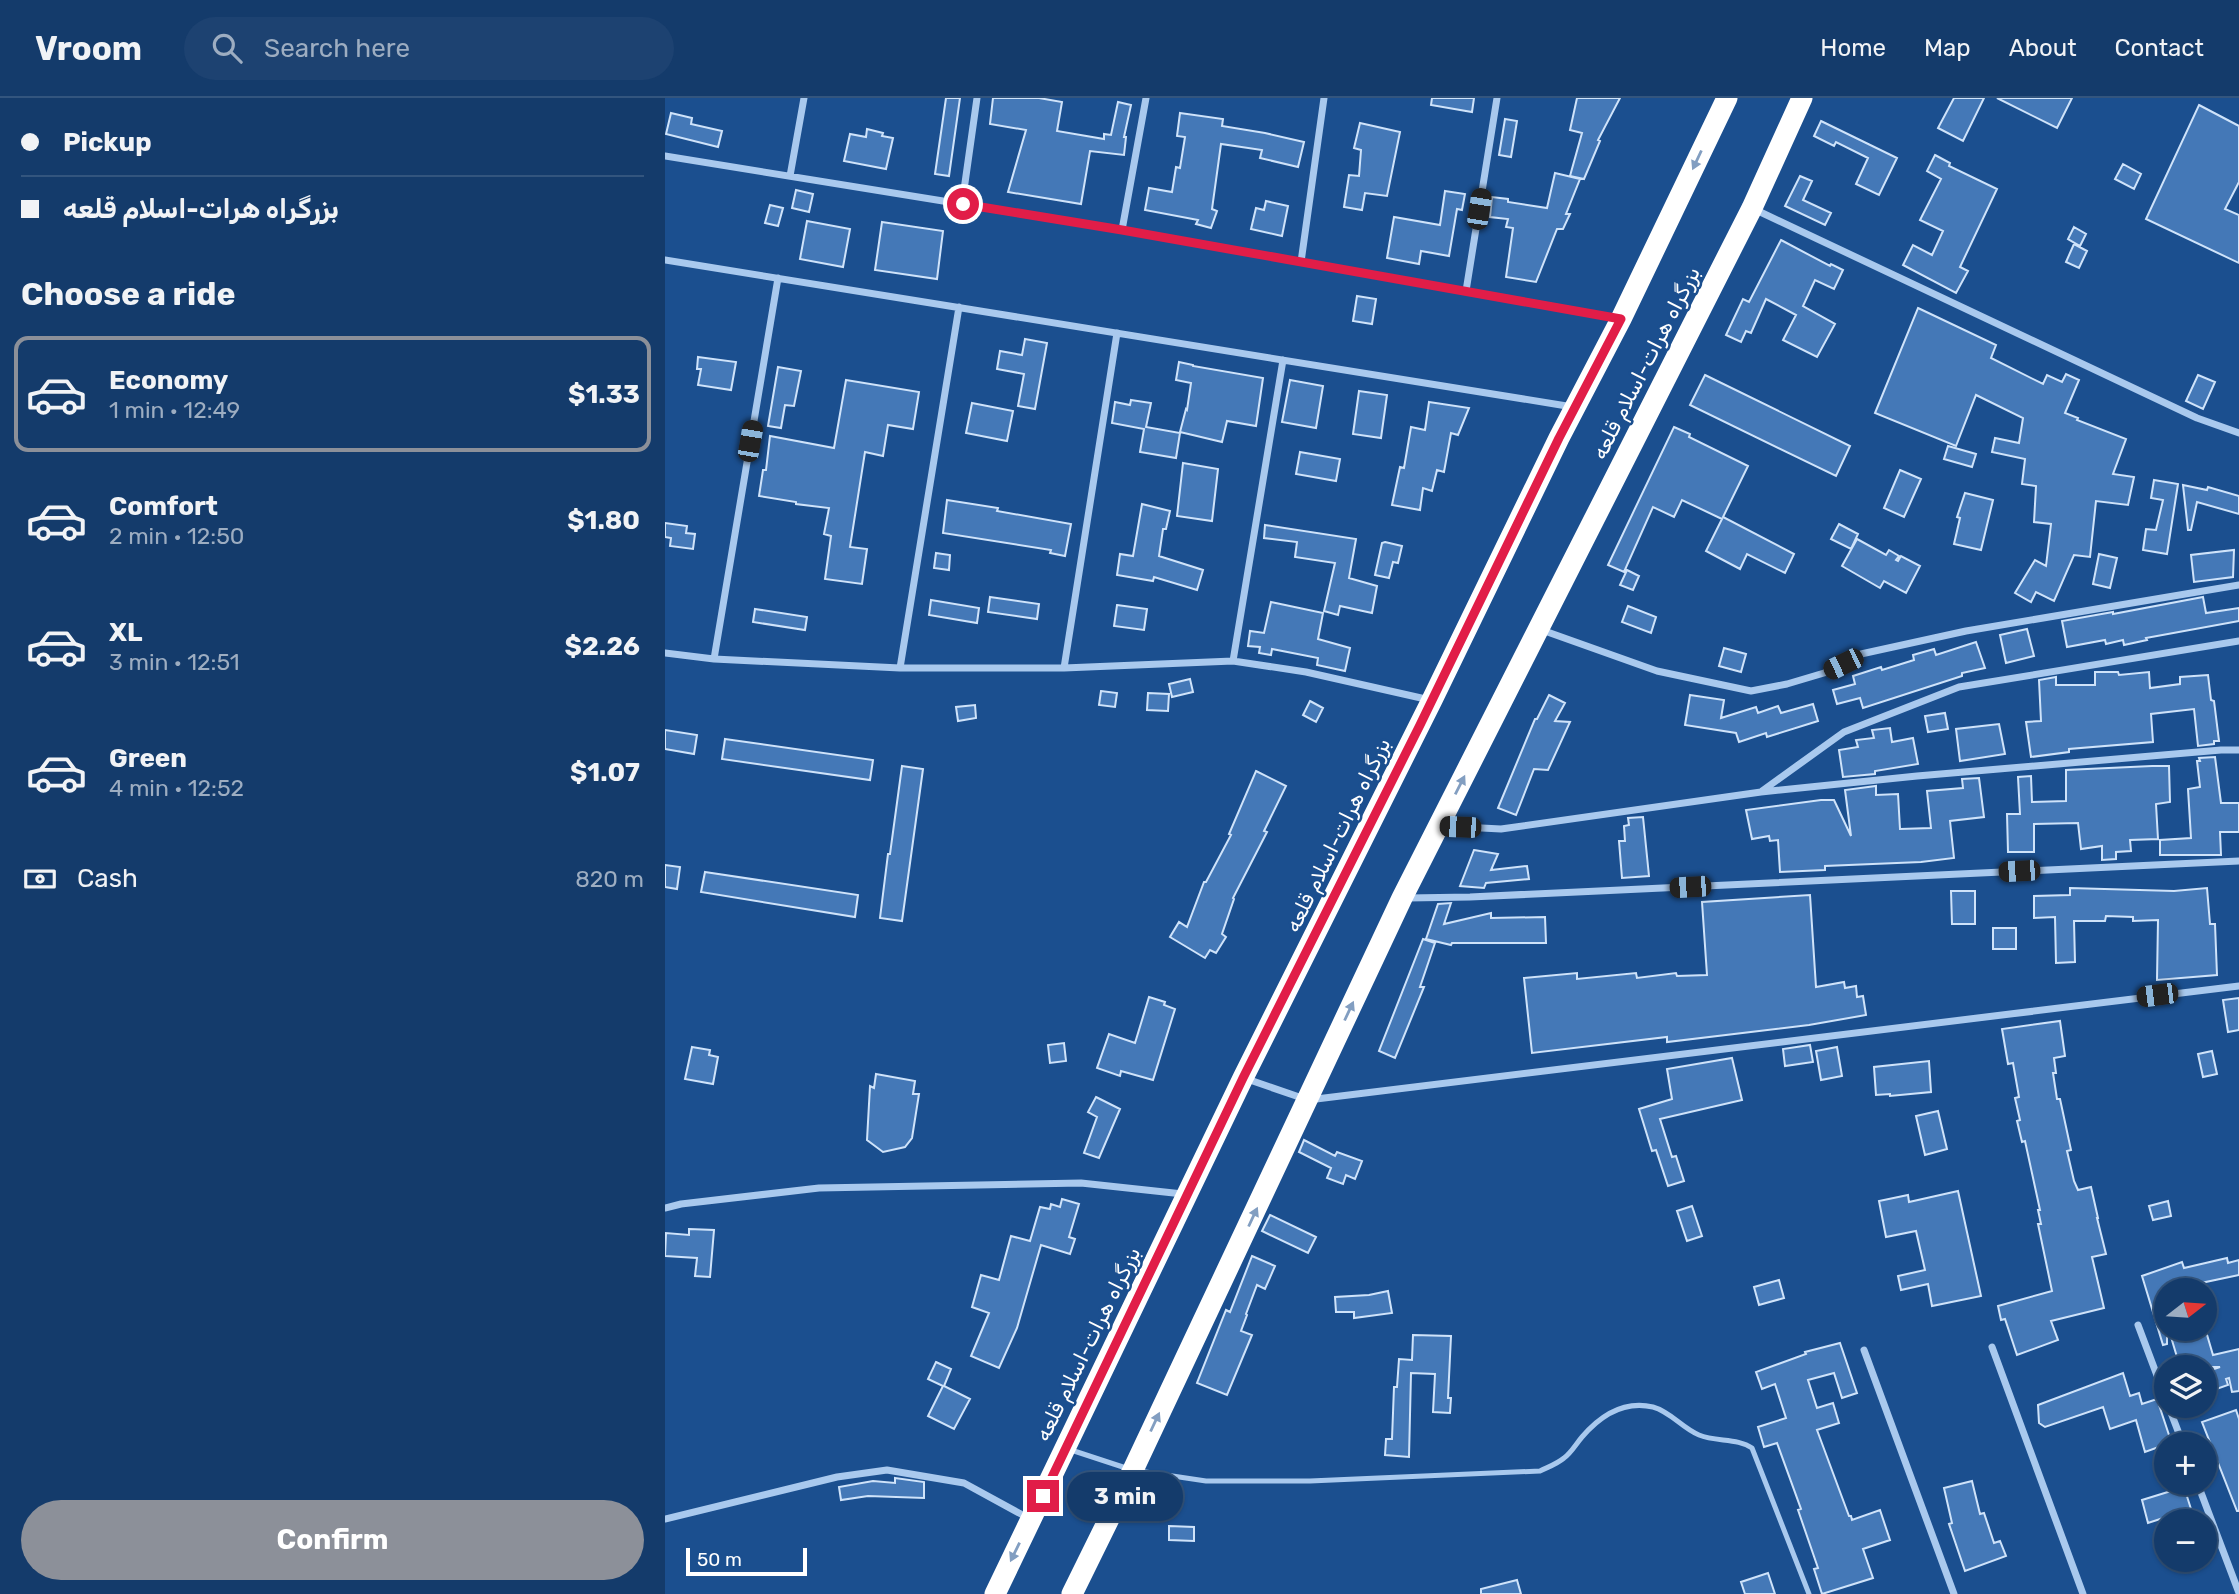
<!DOCTYPE html>
<meta charset="utf-8">
<style>
body{margin:0;font-family:Rubik,"Noto Sans Arabic",sans-serif;background:#1d4271;color:#f1f3f6;height:100vh;display:flex;flex-direction:column;font-size:26px;white-space:nowrap}
*{box-sizing:border-box;margin:0}
p{font-size:23px;color:#9dadc1}
.icon{flex:none;width:38px;height:38px;fill:none;stroke:currentColor;stroke-width:2;stroke-linecap:round;stroke-linejoin:round}
.map{position:relative;flex:1;overflow:hidden}
.drawer{display:flex;flex-direction:column;background:#143b6b;width:665px}
.drawer>*{flex:none}
.hud{display:grid;align-content:center;height:154px;padding:0 21px;background:#143b6b}
.needle{width:46px;rotate:73deg}
.tools{position:absolute;left:1489px;top:1180px;display:grid;gap:14px}
.tools a{display:grid;place-items:center;width:63px;height:63px;border-radius:50%;background:#143b6b;box-shadow:0 2px 5px #0004,0 0 0 2px #33557e;font-size:35px}
.scale{position:absolute;left:21px;bottom:18px;width:121px;box-sizing:border-box;padding-left:7px;border:4px solid #fff;border-top:0;font-size:19px;line-height:24px;white-space:nowrap;color:#fff;-webkit-text-stroke:5px #1b4f8f;paint-order:stroke}
.end{position:absolute;width:32px;height:32px;margin:-16px;border:9px solid #e11d48;background:#fff;box-shadow:0 0 0 4px #fff}
.from{border-radius:50%}
.bubble{position:absolute;height:49px;border-radius:24px;background:#143b6b;box-shadow:0 2px 5px #0004,0 0 0 2px #33557e;font-size:23px;font-weight:700;line-height:49px;text-align:center}
.car{position:absolute;width:21px;height:42px;margin:-21px -10px;border-radius:9px;box-shadow:0 0 5px 2px #0007;background:linear-gradient(#222 24%,#8ab4d8 0 40%,#222 0 76%,#8ab4d8 0 86%,#222 0)}
.hud b{display:flex;align-items:center;gap:24px;height:66px;font-size:26px}
.hud b+b{border-top:2px solid #33557e}
.hud i{width:18px;height:18px;background:#f1f3f6}
ul{padding:0;list-style:none}
li{display:flex;align-items:center;gap:21px;height:116px;margin:0 14px 10px;padding:0 7px;border:4px solid transparent;border-radius:14px}
li div{flex:1}
li b{display:block;font-size:26px}
li em{font-style:normal;font-weight:700}
li.current{border-color:#8c9099}
li>.icon{width:63px;height:63px;stroke-width:1.5}
h2{padding:0 21px;font-size:32px;line-height:84px}
.pay{display:flex;align-items:center;gap:18px;height:77px;padding:0 21px;font-size:26px}
.pay p{margin-inline-start:auto}
.action{display:flex;gap:14px;margin-top:auto;padding:14px 21px}
.action a{flex:1;height:80px;border-radius:42px;background:#8c9099;color:#fff;font-size:28px;font-weight:700;line-height:80px;text-align:center}
header{display:flex;align-items:center;gap:42px;box-sizing:border-box;height:98px;padding:0 35px;background:#143b6b;border-bottom:2px solid #33557e}
header strong{font-size:33px}
nav{display:flex;gap:38px;margin-inline-start:auto;font-size:24px}
.search{width:490px;height:63px;background:#1d4271;display:flex;align-items:center;gap:18px;box-sizing:border-box;padding:0 24px;border-radius:38px;color:#9dadc1;font-size:26px}
main{display:flex;flex:1;min-height:0}
.map>svg:first-child{display:block}
</style>
<header>
<strong>Vroom</strong>
<div class="search"><svg class="icon" aria-label="search" viewBox="0 0 24 24"><circle cx="10" cy="10" r="6"/><path d="M15 15l6 6"/></svg>Search here</div>
<nav><a>Home</a><a>Map</a><a>About</a><a>Contact</a></nav>
</header>
<main>
<section class="drawer">
<div class="hud">
<b><i class="from"></i>Pickup</b>
<b><i></i>بزرگراه هرات-اسلام قلعه</b>
</div>
<h2>Choose a ride</h2>
<ul>
<li class="current"><svg class="icon" aria-label="car" viewBox="0 0 24 24"><path d="M5 17H2v-5l4-1 3-4h7l3 4 3 1v5h-3M9 17h6M6 11h13"/><circle cx="7" cy="17" r="2"/><circle cx="17" cy="17" r="2"/></svg><div><b>Economy</b><p>1 min · 12:49</p></div><em>$1.33</em></li>
<li><svg class="icon" aria-label="car" viewBox="0 0 24 24"><path d="M5 17H2v-5l4-1 3-4h7l3 4 3 1v5h-3M9 17h6M6 11h13"/><circle cx="7" cy="17" r="2"/><circle cx="17" cy="17" r="2"/></svg><div><b>Comfort</b><p>2 min · 12:50</p></div><em>$1.80</em></li>
<li><svg class="icon" aria-label="car" viewBox="0 0 24 24"><path d="M5 17H2v-5l4-1 3-4h7l3 4 3 1v5h-3M9 17h6M6 11h13"/><circle cx="7" cy="17" r="2"/><circle cx="17" cy="17" r="2"/></svg><div><b>XL</b><p>3 min · 12:51</p></div><em>$2.26</em></li>
<li><svg class="icon" aria-label="car" viewBox="0 0 24 24"><path d="M5 17H2v-5l4-1 3-4h7l3 4 3 1v5h-3M9 17h6M6 11h13"/><circle cx="7" cy="17" r="2"/><circle cx="17" cy="17" r="2"/></svg><div><b>Green</b><p>4 min · 12:52</p></div><em>$1.07</em></li>
</ul>
<div class="pay"><svg class="icon" aria-label="cash" viewBox="0 0 24 24"><path d="M3 7h18v10H3z"/><circle cx="12" cy="12" r="2"/></svg>Cash<p>820 m</p></div>
<div class="action"><a>Confirm</a></div>
</section>
<div class="map">
<svg width="1574" height="1496" viewBox="0 0 1574 1496">
<rect width="100%" height="100%" fill="#1b4f8f"/>
<!-- building -->
<path fill="#4478b7" stroke="#cfe3fa" stroke-width="2" d="M281,0h14l-11,78 -14,-2z
M328,0h46l23,4 -5,29 47,8v-5l7,1 7,-33 13,3 -7,32h2l-2,18 -34,-4 -9,53 -73,-12 18,-62 -36,-6z
M767,0h42l-2,14 -41,-7z
M912,0h43l-22,42 2,1 -16,38 -14,-3 12,-43 -12,-3z
M1289,0h30l-21,43 -25,-13z
M1332,0h75l-15,30z
M1534,7l40,21v56l-14,27 14,6v48l-93,-44z
M6,15l21,5 -1,6 31,7 -4,16 -52,-13z
M515,15l43,6 -1,7 43,7 39,9 -6,25 -38,-9 2,-8 -41,-6 -9,65 5,2 -6,17 -15,-4 2,-4 -53,-10 4,-22 23,4 4,-25 4,1 5,-31 -8,-1z
M840,21l12,2 -6,36 -12,-2z
M1156,23l76,37 -18,37 -23,-11 12,-26 -32,-16 -2,4 -20,-10z
M695,25l40,9 -13,64 -22,-3 -3,17 -18,-3 5,-32 10,1 2,-26 -7,-2z
M202,31l16,4 -1,3 11,2 -7,31 -42,-8 6,-27 16,3z
M1270,57l15,8 -1,3 48,23 -37,78 8,4 -12,22 -53,-28 10,-20 19,10 11,-24 -23,-11 21,-41 -14,-8z
M1458,66l18,10 -7,15 -19,-10z
M890,75l25,6 -14,35h4l-7,15h-6l-21,53 -30,-5 7,-49 -7,-1 2,-8 -18,-2 2,-20 16,2v3l39,6z
M1135,78l12,5 -9,19 28,13 -6,12 -40,-19z
M131,92l17,4 -4,18 -17,-4z
M780,93l20,3 -3,16 -5,-1 -8,47 -28,-5 -2,13 -32,-6 7,-41 46,8z
M601,103l22,5 -6,30 -31,-7 5,-21 8,2z
M105,107l13,3 -5,18 -13,-3z
M142,123l43,8 -7,38 -43,-8z
M217,124l61,9 -6,48 -62,-9z
M1409,129l12,7 -6,12 -12,-7z
M1116,142l49,26 1,-2 12,6 -9,19 -19,-9 -12,26 32,18 -18,33 -34,-17 13,-25 -30,-16 -15,34 -5,-2 -5,11 -15,-7 17,-36 6,3z
M1409,146l13,7 -8,17 -13,-6z
M692,198l19,3 -4,25 -19,-3z
M1253,210l78,37 -5,13 52,26 4,-9 15,7 4,-8 13,6 -14,33 13,5 -1,2 49,19 -13,35 21,3 -6,28 -32,-4 -6,56 -16,-2 -20,46 -18,-9 -5,10 -16,-9 20,-33 11,6 5,-42 -17,-2 2,-36 -14,-2 3,-25 -33,-7 3,-14 24,5 4,-25 -47,-23 -20,51 -81,-33z
M360,241l22,4 -12,66 -17,-3 6,-32 -27,-5 3,-18 22,4z
M33,259l38,5 -5,28 -33,-5 3,-16h-4z
M514,264l14,3v1l70,12 -7,48 -29,-5 -5,21 -42,-10 6,-23 1,1 4,-27 -15,-3z
M113,269l23,4 -7,35 -9,-1 -4,23 -13,-2z
M1040,277l145,71 -14,30 -146,-71z
M1533,277l17,7 -12,27 -17,-8z
M181,282l73,12 -6,37 -25,-4 -5,31 -18,-4 -15,95 17,2 -5,35 -37,-5 6,-43 -7,-2 5,-26 -33,-4v-2l-37,-6 4,-26h3l4,-34 64,12z
M625,282l33,6 -7,42 -34,-6z
M694,293l28,4 -6,43 -28,-4z
M466,302l20,3 -5,24 34,6 -4,25 -36,-6 4,-23 -32,-6 3,-21 15,3z
M764,304l40,6 -11,27 -7,-2 -7,39 -7,-2 -5,21 -9,-3 -3,22 -28,-5 8,-38 4,1 7,-41 14,3z
M307,305l41,8 -6,30 -41,-8z
M1009,329l16,7 -1,3 59,29 -25,51 71,37 -9,19 -38,-19 -7,15 -34,-18 16,-32 -40,-19 -8,17 -21,-10 -29,65 -16,-7z
M1283,348l28,8 -4,13 -28,-8z
M635,354l40,7 -4,22 -40,-7z
M518,365l35,6 -6,52 -35,-5z
M1235,372l21,9 -17,38 -20,-9z
M1489,382l24,4 -11,70 -24,-4 3,-21 10,1 7,-30 -12,-2z
M1518,387l24,5 1,-3 31,9v18l-42,-12 -6,28h-3z
M1300,395l28,7 -12,50 -27,-6 6,-26 -3,-1z
M282,402l51,8 -1,3 74,13 -6,32 -15,-3 1,-3 -108,-17z
M477,406l28,7 -4,18h-3l-4,27 44,14 -6,20 -43,-13 -1,4 -36,-6 3,-21 13,2z
M0,425l22,3 -1,7 9,1 -2,15 -23,-3 1,-8 -6,-1z
M1174,426l19,10 -7,15 -20,-10z
M600,427l91,14 -7,39 28,8 -5,27 -32,-7 -2,9 -14,-4 11,-48 -40,-6 2,-15 -33,-4z
M1192,441l29,16 3,-5 10,6 -3,4 2,1 3,-5 19,10 -14,27 -22,-12 -4,7 -38,-22z
M720,444l17,4 -4,17 -5,-1 -4,16 -14,-3 7,-32z
M1569,452l-1,27 -39,5 -3,-27z
M271,455l14,2 -1,15 -15,-2z
M1434,456l18,4 -7,30 -17,-4z
M962,472l12,6 -6,14 -13,-5z
M325,499l49,7 -2,15 -49,-7z
M1538,499l3,16 33,-5v13l-93,17 1,2 -23,5 -1,-5 -17,4 -1,-4 -38,7 -5,-26 51,-9v2z
M266,502l48,8 -2,15 -48,-8z
M606,504l52,11 -5,26 32,9 -5,23 -28,-6 1,-7 -46,-9 -1,6 -12,-2 1,-6 -12,-1 2,-15 14,2z
M452,507l30,4 -3,21 -30,-4z
M963,508l28,11 -5,16 -29,-11z
M90,511l52,8 -2,13 -52,-8z
M1362,531l7,27 -28,7 -6,-28z
M1311,544l9,26 -23,5v3l-99,32 -3,-10 -23,6 -4,-14 22,-6 -2,-8 28,-9 1,3 32,-10 -1,-5 21,-6 2,6z
M1059,550l22,6 -5,18 -22,-6z
M1430,574h23l1,3 30,-3 1,16 30,-4v-7l28,-2 3,25 3,1 5,40h-5v3l-16,2 -4,-37 -43,5 2,28 -84,7v3l-38,5 -5,-35 15,-1 -2,-41 17,-3v8h39z
M525,581l3,13 -21,5 -3,-13z
M436,593l16,2 -2,14 -16,-2z
M483,595l21,1 -1,17 -21,-1z
M884,597l16,8 -10,18 15,1 -22,48 -14,-1 -18,46 -18,-7 37,-89h2z
M1025,597l34,5 -3,18 35,-11 2,6 20,-7 3,7 32,-9 5,17 -51,16 -1,-4 -27,9 -3,-9 -51,-8z
M645,603l13,7 -7,14 -13,-7z
M310,607l1,13 -18,3 -2,-14z
M1280,615l3,16 -20,3 -3,-16z
M1334,626l6,30 -45,7 -4,-32z
M1225,630l2,14 21,-4 5,26 -43,7v3l-32,3 -4,-27 19,-3 -2,-7 18,-2 -2,-8z
M0,632l32,5 -3,19 -29,-5z
M60,641l148,21 -3,20 -148,-21z
M1550,659l6,46h18v29h-19l1,23h-61v-15l31,-2 -3,-49 12,-2 -3,-26h3l-1,-3z
M237,668l21,3 -21,152 -22,-3 8,-64h2z
M1487,668h17l1,36 -14,2 2,35 -28,1 1,11 -15,1v7l-14,1v-14l-21,3 -3,-26 -44,1v28h-26l-1,-38h13l-2,-37 13,-1 1,26 34,-1v-31z
M591,673l30,15 -22,45 3,1 -34,66 1,1 -12,35 4,3 -10,16 -6,-3 -5,8 -35,-21 9,-15 8,5 17,-45h2l25,-47 -2,-1z
M1314,680l5,39 -34,4 4,37 -33,4 -96,4v4l-45,2 -2,-32 -8,1 -1,-5 -17,3 -6,-29 75,-10h13l17,36 -6,-46 31,-4v9l22,-1 2,35 31,-1 -4,-37 36,-3 -1,-9z
M978,719l6,59 -27,2 -3,-37h6l-1,-15 5,-1 -1,-7z
M809,752l24,4 -7,16 36,-4 2,13 -43,4 -2,5 -24,-2z
M0,767l15,2 -3,22 -12,-2z
M40,774l153,23 -3,22 -154,-25z
M1405,790l104,3 33,-3 3,36h5l2,51 -60,5 1,-60 -25,1v-4l-27,-1 -1,5h-31l1,41 -19,1 -1,-46 -21,1v-22l36,-1z
M1286,793h24v33h-23z
M1145,797l6,92 28,-5 1,6 11,-2 1,11 6,-1 3,19 -57,10 -142,17v-5l-135,16 -8,-75 53,-5v6l59,-6 1,5 39,-5 1,3 30,-1 -5,-73z
M786,805l-7,21 47,-11v5l54,-1 1,26h-94l-1,2 -25,-6 12,-35z
M1328,830h23v21h-23z
M758,841l12,4 -15,44h4l-29,71 -16,-7z
M484,899l16,5 -1,3 11,4 -22,71 -32,-9 -1,5 -23,-8 12,-34 26,9z
M1574,900v32l-11,2 -5,-32z
M1395,923l5,35 -11,2 2,15h-3l4,26h3l11,51 -4,1 7,30 4,9 13,-3 7,31h-1l9,36 -14,3 12,51 -53,13 7,19 -41,15 -12,-36 -4,1 -3,-14 54,-15 -14,-67h3l-3,-14h2l-15,-69 -3,1 -5,-21 3,-1 -5,-22 4,-1 -6,-34 -5,1 -6,-35z
M399,945l2,18 -16,2 -2,-18z
M1145,947l3,17 -28,4 -2,-17z
M27,949l18,3 -1,5 9,2 -5,27 -28,-5z
M1172,949l5,29 -21,4 -5,-29z
M1547,953l5,23 -14,3 -5,-23z
M1067,960l10,42 -82,19 12,38 4,-1 8,25 -16,5 -12,-36 -4,1 -13,-42 33,-10 -5,-30z
M1264,963l2,31 -41,4v-2l-14,1 -2,-28z
M211,976l39,7 -2,13h6l-7,44 -7,9 -22,5 -16,-12 3,-54 4,2z
M431,999l24,12 -21,49 -15,-5 13,-36 -9,-5z
M1273,1013l9,38 -22,6 -9,-39z
M639,1042l31,16 2,-4 25,9 -7,18 -9,-4 -3,9 -16,-6 4,-10 -32,-16z
M1293,1093l23,105 -49,10 -4,-22 -27,6 -3,-14 27,-6 -9,-39 -30,6 -7,-36 29,-6 1,7z
M397,1101l17,5 -10,33 6,2 -5,15 -29,-9 -24,83 -18,40 -28,-12 18,-43 -17,-6 9,-32 18,5 12,-44 19,5 10,-34 10,2 1,-5 9,3z
M1503,1103l3,15 -18,4 -4,-14z
M1027,1108l10,30 -15,5 -10,-30z
M605,1117l46,22 -8,16 -46,-22z
M24,1131l25,1 -4,47 -15,-1 2,-18 -32,-2 1,-23 23,2z
M587,1158l23,10 -10,23 -8,-4 -11,29 1,1 -6,16 11,4 -25,60 -30,-12 29,-73 4,2z
M1562,1160l1,5 11,-3v15l-43,9 -1,-2 -28,8v54l-4,1 -21,-69 40,-14 2,6z
M1114,1182l5,18 -25,7 -5,-18z
M723,1193l4,22 -38,5v-6h-18l-1,-15 34,-2z
M1535,1230h5l8,27 26,-6v42l-7,1 -3,-14 -3,1 2,6 -23,8v-21l15,-5h-40l-9,-30z
M748,1237l38,1 -3,62h3l-1,15 -17,-1 2,-38 -24,-1 -2,84 -24,-2 1,-16h6l2,-52h3l2,-28 13,1z
M1175,1245l17,50 -15,5 -8,-25 -26,7 9,28 16,-5 6,20 -22,7 32,86h2l1,4 28,-10 10,30 -27,9 10,29 -51,16 -8,-25 4,-1 -20,-58 3,-1 -24,-66 -13,4 -6,-20 28,-9 -11,-34 -13,5 -6,-17 50,-18 -1,-2z
M271,1264l15,7 -7,17 26,13 -16,30 -26,-13 15,-30 -15,-7z
M1458,1275l7,23 9,-3 3,11 15,-5 15,45h-5l-22,8 -9,-32 -26,9 -7,-22 -58,20 -6,-4 -1,-18z
M1571,1312l3,9v92h-2l-35,-89z
M230,1380l29,4v16l-56,-2 -27,4 -2,-13 34,-6 22,2z
M1307,1383l8,33 4,-1 10,30 6,-2 6,15 -41,15 -16,-47 3,-1 -8,-35z
M1519,1389l7,22 -43,14 -6,-23z
M504,1428l25,1v14l-25,-1z
M1103,1475l7,21h-30l-4,-12z
M852,1482l4,14h-40v-5z"/>
<g fill="none" stroke-linecap="round" stroke-linejoin="round">
<!-- lane -->
<path stroke="#a9c9ee" stroke-width="5" d="M403,1351l61,20
M474,1373l67,10h104l230,-10c8,-4 17,-7 24,-13 7,-5 12,-14 18,-21 18,-21 41,-37 71,-30 18,5 29,21 46,28 17,7 39,3 53,13l57,146"/>
<!-- street -->
<path stroke="#a9c9ee" stroke-width="7" d="M0,58l457,74 494,88
M125,78l14,-78
M297,106l15,-106
M1091,112l441,208 42,15
M457,132l24,-132
M0,162l908,147
M636,164l23,-164
M801,193l31,-193
M874,531l118,42 94,20 36,-7 37,-11 37,-19 105,-23 273,-46
M0,555l49,6 186,9h164l169,-7 73,11 124,28
M49,561l64,-381
M568,563l50,-301
M235,570l59,-361
M399,570l53,-335
M1097,693l82,-59 115,-45 280,-46
M778,728l58,3 260,-37 156,-16 304,-26h18
M743,800l62,-1 769,-36
M579,980l64,22 931,-114
M0,1110l16,-4 138,-16 262,-5 102,11
M1473,1227l29,77
M1327,1249l91,247
M1199,1252l90,244
M1503,1307l15,39
M1532,1384l42,111
M0,1421l172,-42 50,-7 77,13 66,36"/>
<!-- highway -->
<path stroke="#fff" stroke-width="21" d="M330,1496l248,-516 189,-378 127,-262 62,-119 106,-221
M407,1496l61,-124 269,-572 350,-690 50,-110"/>
</g>
<!-- one-way arrows -->
<defs><path id="oneway-solid" d="M-6-.8H1V-3.2L6.5 0L1 3.2V.8H-6Z" transform="scale(1.75)"/></defs>
<g fill="#829ec1">
<use href="#oneway-solid" transform="translate(1032 62) rotate(115)"/>
<use href="#oneway-solid" transform="translate(795 687) rotate(-63)"/>
<use href="#oneway-solid" transform="translate(684 913) rotate(-65)"/>
<use href="#oneway-solid" transform="translate(588 1119) rotate(-65)"/>
<use href="#oneway-solid" transform="translate(490 1324) rotate(-65)"/>
<use href="#oneway-solid" transform="translate(350 1454) rotate(116)"/>
</g>
<g fill="none" stroke-linecap="round" stroke-linejoin="round">
<!-- route -->
<path stroke="#e11d48" stroke-width="9" d="M298,106l159,26 499,89 -62,119 -139,287 -177,353 -200,418"/>
</g>
<g text-anchor="middle" stroke-width="5" stroke-linejoin="round" paint-order="stroke">
<!-- street labels -->
<g font-size="21" fill="#fff" stroke="#1b4f8f">
<text transform="translate(981 265) rotate(-63)" y="7">بزرگراه هرات-اسلام قلعه</text>
<text transform="translate(673 737) rotate(-64)" y="7">بزرگراه هرات-اسلام قلعه</text>
<text transform="translate(423 1246) rotate(-64)" y="7">بزرگراه هرات-اسلام قلعه</text>
</g>
</g>
</svg>
<div class="tools">
<a><svg class="needle" viewBox="-14 -14 28 28"><path d="M0-13l5 13h-10z" fill="#e53935"/><path d="M0 13l5-13h-10z" fill="#9dadc1"/></svg></a>
<a><svg class="icon" aria-label="layers" viewBox="0 0 24 24"><path d="M12 4l9 5-9 5-9-5zM3 14l9 5 9-5"/></svg></a>
<a>+</a>
<a>−</a>
</div>
<div class="scale">50 m</div>
<i class="end from" style="left:298px;top:106px"></i>
<i class="end" style="left:378px;top:1398px"></i>
<div class="bubble" style="left:402px;top:1374px;width:116px">3 min</div>
<i class="car" style="left:814px;top:111px;rotate:9deg"></i>
<i class="car" style="left:85px;top:343px;rotate:10deg"></i>
<i class="car" style="left:1178px;top:566px;rotate:244deg"></i>
<i class="car" style="left:795px;top:729px;rotate:272deg"></i>
<i class="car" style="left:1354px;top:773px;rotate:267deg"></i>
<i class="car" style="left:1025px;top:789px;rotate:267deg"></i>
<i class="car" style="left:1492px;top:897px;rotate:263deg"></i>
</div>
</main>
